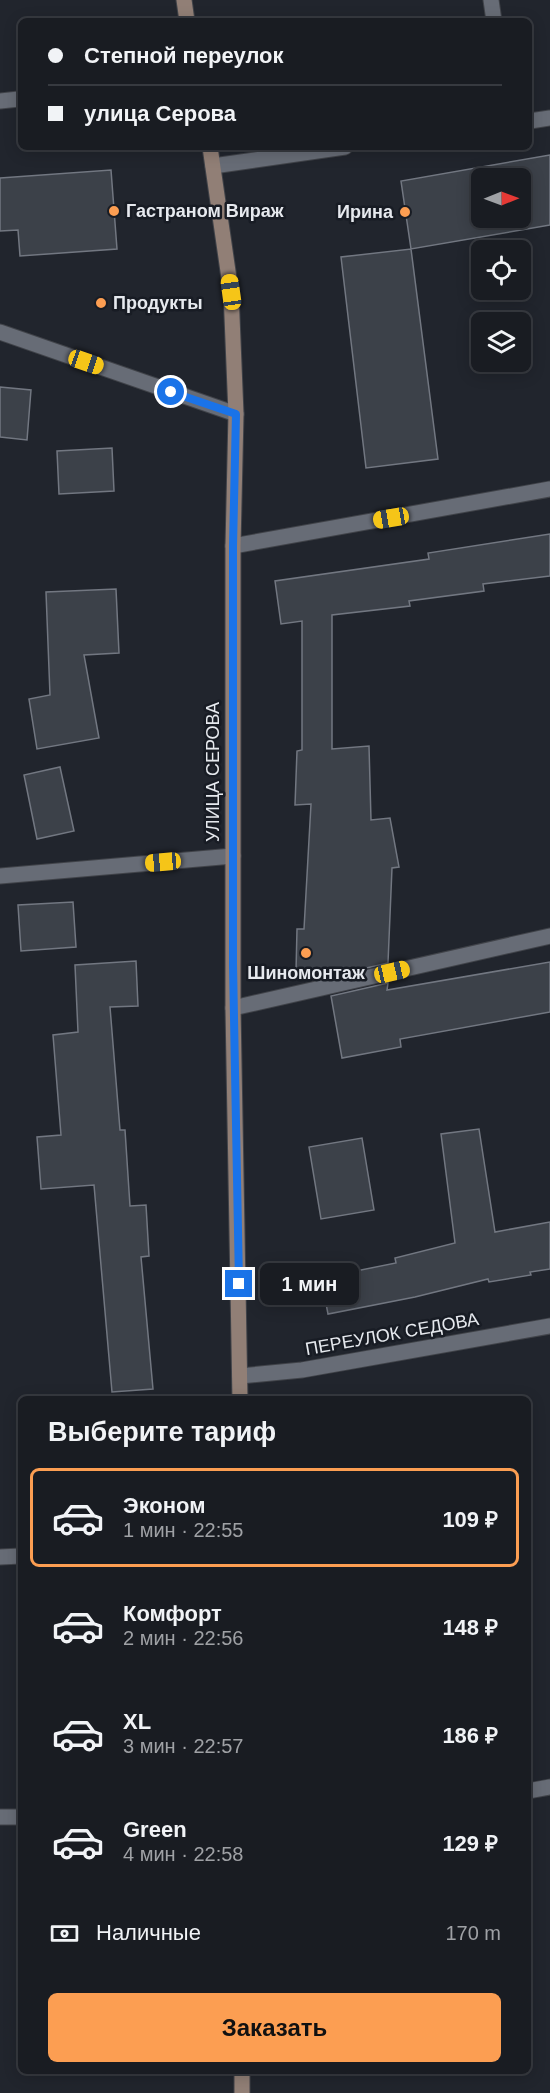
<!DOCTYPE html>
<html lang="ru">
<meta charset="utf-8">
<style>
body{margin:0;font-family:Helvetica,sans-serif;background:#22252a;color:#f1f3f6;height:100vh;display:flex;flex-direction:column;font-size:22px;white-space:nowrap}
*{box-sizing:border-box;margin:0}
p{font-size:20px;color:#9fa1a5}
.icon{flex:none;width:33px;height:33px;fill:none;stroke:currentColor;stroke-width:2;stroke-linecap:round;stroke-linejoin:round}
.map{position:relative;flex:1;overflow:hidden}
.sheet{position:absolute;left:18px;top:1396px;width:513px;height:678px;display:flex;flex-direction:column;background:#191c22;border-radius:9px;box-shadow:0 3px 15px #0003,0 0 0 2px #373a40}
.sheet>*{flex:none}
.banner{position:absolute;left:18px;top:18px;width:514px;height:132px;border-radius:9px;box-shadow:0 3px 15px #0003,0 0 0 2px #373a40;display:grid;align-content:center;height:132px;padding:0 30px;background:#191c22}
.needle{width:39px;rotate:89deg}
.fabs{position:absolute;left:471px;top:168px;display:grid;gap:12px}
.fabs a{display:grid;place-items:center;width:60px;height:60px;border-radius:9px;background:#191c22;box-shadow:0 3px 15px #0003,0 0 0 2px #373a40;font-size:30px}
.end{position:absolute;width:27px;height:27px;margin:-14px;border:8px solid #1a73e8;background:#fff;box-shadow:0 0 0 3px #fff}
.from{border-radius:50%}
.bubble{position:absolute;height:42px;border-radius:9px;background:#191c22;box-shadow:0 3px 15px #0003,0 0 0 2px #373a40;font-size:20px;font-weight:800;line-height:42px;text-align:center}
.car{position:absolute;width:18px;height:36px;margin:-18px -9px;border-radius:8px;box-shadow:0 0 4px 2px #0007;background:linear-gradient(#f5c518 24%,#345 0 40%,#f5c518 0 76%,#345 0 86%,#f5c518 0)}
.banner b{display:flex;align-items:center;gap:21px;height:57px;font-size:22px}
.banner b+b{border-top:2px solid #373a40}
.banner i{width:15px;height:15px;background:#f1f3f6}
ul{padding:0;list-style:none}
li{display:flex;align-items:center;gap:18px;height:99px;margin:0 12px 9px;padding:0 18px;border:3px solid transparent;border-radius:9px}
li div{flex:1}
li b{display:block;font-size:22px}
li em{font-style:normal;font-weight:800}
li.active{border-color:#fc9e52}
li>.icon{width:54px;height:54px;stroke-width:1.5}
h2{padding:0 30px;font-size:27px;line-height:72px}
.pay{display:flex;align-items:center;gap:15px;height:66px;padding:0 30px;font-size:22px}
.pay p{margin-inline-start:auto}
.button{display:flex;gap:12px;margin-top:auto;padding:12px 30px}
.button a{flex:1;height:69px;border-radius:9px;background:#fc9e52;color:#111;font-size:24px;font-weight:800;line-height:69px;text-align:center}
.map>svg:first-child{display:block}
</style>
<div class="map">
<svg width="550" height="2093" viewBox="0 0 550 2093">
<rect width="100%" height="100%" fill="#21252d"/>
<!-- building -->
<path fill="#3c4149" stroke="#727781" stroke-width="1.5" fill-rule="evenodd" d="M550,155v70l-139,24 -10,-68zM482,178h38v40h-38z
M111,170l6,79 -97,7 -2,-26 -18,1v-53z
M411,249l27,210 -72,9 -25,-211z
M0,387l31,3 -4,50 -27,-3z
M112,448l2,43 -55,3 -2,-43z
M550,534v42l-67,8 1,7 -75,10 1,5 -78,9v134l37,-3 2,74 19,-2 9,49 -7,1 -4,95 -60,14 -1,-4 -31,-1 1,-43h7l7,-125 -16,1 2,-54 5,-1v-129l-21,3 -6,-43 154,-22 -1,-6z
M116,589l3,64 -35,2 15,83 -62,11 -8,-50 21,-4 -4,-103z
M60,767l14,64 -37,8 -13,-64z
M73,902l3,45 -55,4 -3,-46z
M136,961l2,45 -28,1 10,123h5l5,76 16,-1 3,51 -8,1 12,132 -41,3 -18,-207 -53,4 -4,-52 24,-2 -8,-100 25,-3 -3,-67z
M550,962v50l-150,27 1,8 -59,11 -11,-62 57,-13 -1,7z
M479,1129l16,103 55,-10v47l-20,3 1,3 -42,7 -1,-3 -73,18 -87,17 -7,-36 75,-15 -1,-5 60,-15 -14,-109z
M362,1138l12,72 -53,9 -12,-72z"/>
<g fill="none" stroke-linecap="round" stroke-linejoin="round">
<!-- lane casing -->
<g stroke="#404349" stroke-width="17">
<path id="lane" d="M491,0l3,21
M0,101l19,-2
M530,121l20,-3
M213,166l132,-19
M0,876l233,-20"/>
</g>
<!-- street casing -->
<g stroke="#404349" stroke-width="17">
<path id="street" d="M0,332l236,82
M233,546l317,-57
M233,1008l317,-72
M240,1376l62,-6 248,-44
M0,1557l21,-1
M528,1791l22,-4
M0,1817h21"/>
</g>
<!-- secondary casing -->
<g stroke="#404349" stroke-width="17">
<path id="secondary" d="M184,0l3,21
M210,147l21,145 5,122 -3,132v462l7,392
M242,2093v-21"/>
</g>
<!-- lane -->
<use href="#lane" stroke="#676c76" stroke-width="15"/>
<!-- street -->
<use href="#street" stroke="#676c76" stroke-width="15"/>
<!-- secondary -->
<use href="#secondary" stroke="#917f76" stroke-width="15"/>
</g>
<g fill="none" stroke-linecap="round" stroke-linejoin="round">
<!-- route -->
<path stroke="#1a73e8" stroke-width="8" d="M171,392l65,22 -3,132v418l6,320"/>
</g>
<!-- markers -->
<g fill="#fc9e52" stroke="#181c24" stroke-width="2">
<circle cx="114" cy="211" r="6"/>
<circle cx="405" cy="212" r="6"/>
<circle cx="101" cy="303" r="6"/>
<circle cx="306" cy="953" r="6"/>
</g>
<g text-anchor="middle" stroke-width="5" stroke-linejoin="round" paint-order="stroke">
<!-- poi labels -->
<g font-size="18" font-weight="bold" fill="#e6e9ee" stroke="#181c24" text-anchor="start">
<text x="126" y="217">Гастраном Вираж</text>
<text x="393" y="218" text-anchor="end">Ирина</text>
<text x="113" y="309">Продукты</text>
<text x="306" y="979" text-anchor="middle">Шиномонтаж</text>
</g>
<!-- street labels -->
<g font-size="18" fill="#e6e9ee" stroke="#181c24">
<text transform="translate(213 772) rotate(-90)" y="6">УЛИЦА СЕРОВА</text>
<text transform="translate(392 1334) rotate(-10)" y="6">ПЕРЕУЛОК СЕДОВА</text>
</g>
</g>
</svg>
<div class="fabs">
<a><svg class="needle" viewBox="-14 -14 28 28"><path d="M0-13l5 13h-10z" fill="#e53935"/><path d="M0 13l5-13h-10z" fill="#9fa1a5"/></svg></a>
<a><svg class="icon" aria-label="locate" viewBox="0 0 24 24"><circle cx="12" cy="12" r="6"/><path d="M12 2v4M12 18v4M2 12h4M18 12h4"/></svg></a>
<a><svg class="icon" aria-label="layers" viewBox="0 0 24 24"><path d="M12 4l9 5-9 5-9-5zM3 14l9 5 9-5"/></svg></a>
</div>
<i class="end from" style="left:171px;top:392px"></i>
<i class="end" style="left:239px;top:1284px"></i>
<div class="bubble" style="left:260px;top:1263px;width:99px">1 мин</div>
<i class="car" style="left:231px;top:292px;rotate:352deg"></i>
<i class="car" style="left:86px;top:362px;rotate:109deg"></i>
<i class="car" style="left:391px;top:518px;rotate:260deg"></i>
<i class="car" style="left:163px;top:862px;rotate:265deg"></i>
<i class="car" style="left:392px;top:972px;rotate:77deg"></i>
<div class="banner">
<b><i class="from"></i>Степной переулок</b>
<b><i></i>улица Серова</b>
</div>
<section class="sheet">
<h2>Выберите тариф</h2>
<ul>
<li class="active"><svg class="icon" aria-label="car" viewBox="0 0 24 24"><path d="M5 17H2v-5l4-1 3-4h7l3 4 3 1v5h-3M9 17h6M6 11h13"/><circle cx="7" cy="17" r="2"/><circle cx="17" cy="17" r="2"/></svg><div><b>Эконом</b><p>1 мин · 22:55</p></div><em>109 ₽</em></li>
<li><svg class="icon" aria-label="car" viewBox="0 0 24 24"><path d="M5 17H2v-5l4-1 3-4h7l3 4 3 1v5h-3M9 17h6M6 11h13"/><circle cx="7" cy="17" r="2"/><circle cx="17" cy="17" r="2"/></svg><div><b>Комфорт</b><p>2 мин · 22:56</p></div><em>148 ₽</em></li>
<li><svg class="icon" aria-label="car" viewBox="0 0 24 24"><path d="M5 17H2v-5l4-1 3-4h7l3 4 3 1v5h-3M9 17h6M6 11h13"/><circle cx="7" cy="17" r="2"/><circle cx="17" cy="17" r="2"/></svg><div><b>XL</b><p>3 мин · 22:57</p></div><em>186 ₽</em></li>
<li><svg class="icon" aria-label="car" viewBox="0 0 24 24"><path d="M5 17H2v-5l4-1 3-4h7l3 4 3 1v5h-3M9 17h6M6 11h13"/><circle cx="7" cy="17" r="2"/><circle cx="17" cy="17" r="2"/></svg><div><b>Green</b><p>4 мин · 22:58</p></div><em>129 ₽</em></li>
</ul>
<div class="pay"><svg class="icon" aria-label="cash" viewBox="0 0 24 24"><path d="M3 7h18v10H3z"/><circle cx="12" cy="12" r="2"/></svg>Наличные<p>170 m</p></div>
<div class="button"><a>Заказать</a></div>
</section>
</div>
